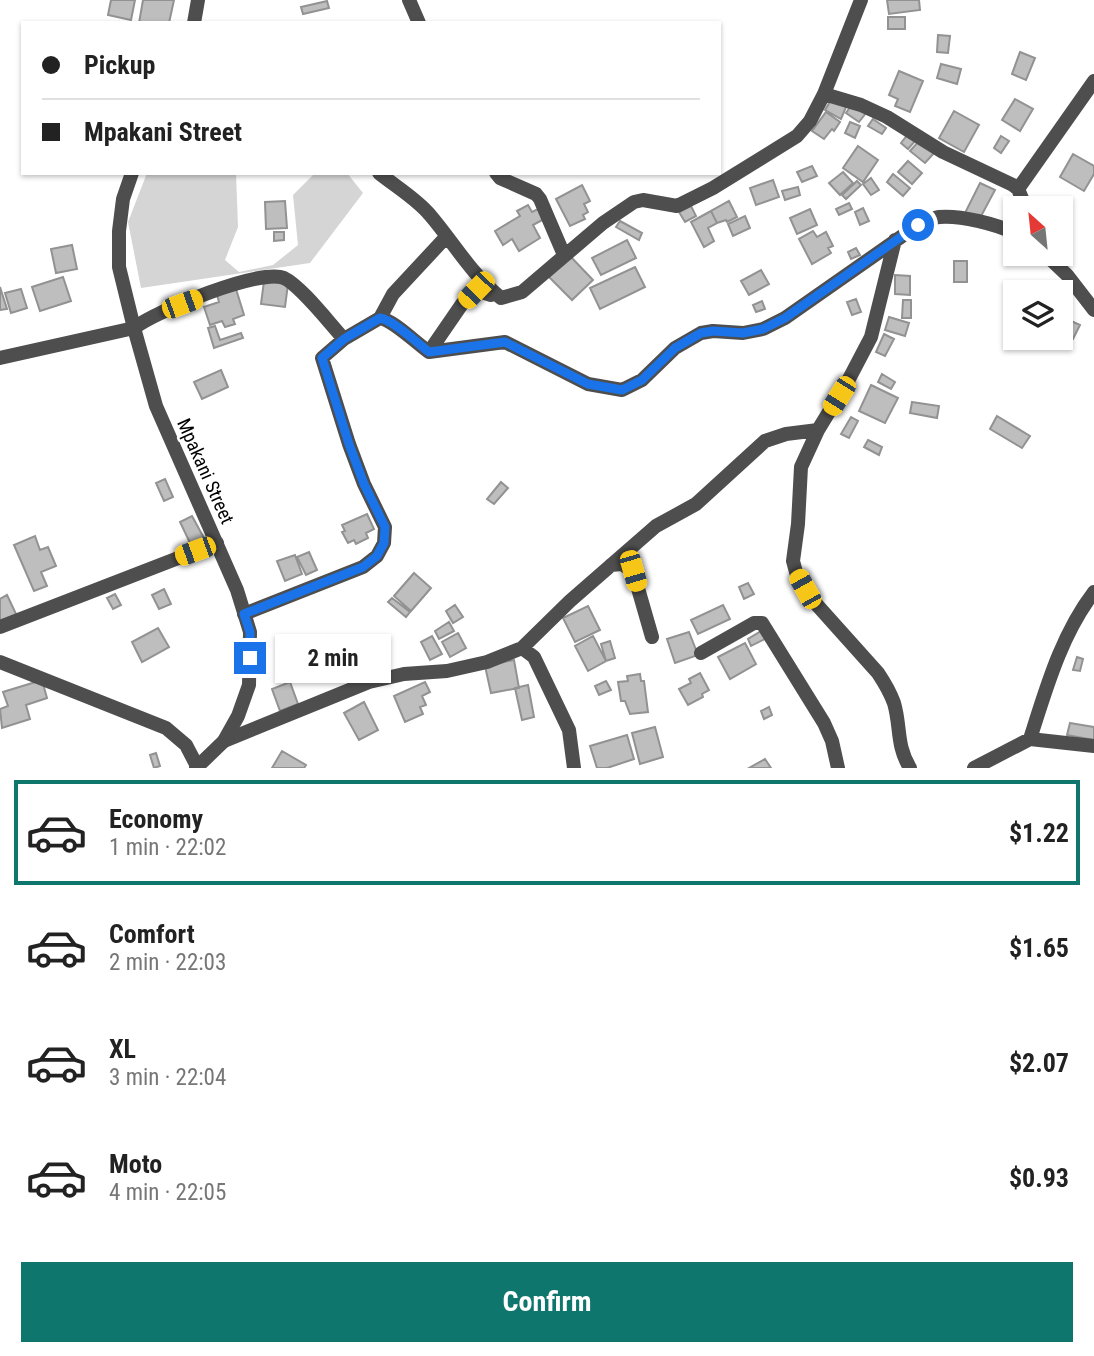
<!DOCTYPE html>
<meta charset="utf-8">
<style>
body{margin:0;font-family:"Roboto Condensed",sans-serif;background:#f6f6f6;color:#222;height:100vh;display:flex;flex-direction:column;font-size:26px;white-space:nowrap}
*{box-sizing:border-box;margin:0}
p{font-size:23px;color:#767676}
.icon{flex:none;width:38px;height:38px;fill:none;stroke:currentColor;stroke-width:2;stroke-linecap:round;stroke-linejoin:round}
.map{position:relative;height:768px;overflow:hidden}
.details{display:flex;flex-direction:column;background:#fff;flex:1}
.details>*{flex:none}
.hud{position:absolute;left:21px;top:21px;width:700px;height:154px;border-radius:0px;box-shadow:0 2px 5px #0004;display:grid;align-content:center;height:154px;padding:0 21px;background:#fff}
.needle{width:46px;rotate:333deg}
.controls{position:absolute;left:1003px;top:196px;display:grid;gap:14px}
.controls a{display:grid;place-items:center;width:70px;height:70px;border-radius:0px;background:#fff;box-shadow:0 2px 5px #0004;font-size:35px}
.end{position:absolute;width:32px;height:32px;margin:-16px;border:9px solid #1a73e8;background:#fff;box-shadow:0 0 0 4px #fff}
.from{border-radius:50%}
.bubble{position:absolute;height:49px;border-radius:0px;background:#fff;box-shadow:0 2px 5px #0004;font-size:23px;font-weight:700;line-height:49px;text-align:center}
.car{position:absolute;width:21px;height:42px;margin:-21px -10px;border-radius:9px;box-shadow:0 0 5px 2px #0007;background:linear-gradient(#f5c518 24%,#345 0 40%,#f5c518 0 76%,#345 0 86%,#f5c518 0)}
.hud b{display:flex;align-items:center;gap:24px;height:66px;font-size:26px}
.hud b+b{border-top:2px solid #e0e0e0}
.hud i{width:18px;height:18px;background:#222}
ul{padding:12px 0 0;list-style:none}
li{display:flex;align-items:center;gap:21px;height:105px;margin:0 14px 10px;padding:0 7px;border:4px solid transparent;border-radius:0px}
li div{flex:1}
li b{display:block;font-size:26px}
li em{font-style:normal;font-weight:700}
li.on{border-color:#0f766e}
li>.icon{width:63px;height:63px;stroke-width:1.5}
.button{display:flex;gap:14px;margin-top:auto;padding:14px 21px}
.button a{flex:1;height:80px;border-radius:0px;background:#0f766e;color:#fff;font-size:28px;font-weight:700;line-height:80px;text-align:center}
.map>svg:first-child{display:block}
</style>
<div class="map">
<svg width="1094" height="768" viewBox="0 0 1094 768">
<rect width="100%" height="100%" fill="#fff"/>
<!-- green -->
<path fill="#d5d5d5" d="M147,173h89l2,54 -13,33 14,12 34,-7 25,-20 -5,-50 22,-22h32l16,20 -53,70 -169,25 -13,-66z"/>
<!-- building -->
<path fill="#bebebe" stroke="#929292" stroke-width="2" d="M111,0h24l-4,20 -23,-5z
M143,0h31l-5,23h-30z
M887,0h32l1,10 -31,4z
M327,1l2,7 -26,6 -2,-7z
M888,17h17v12h-17z
M938,35l12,1 -2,17 -11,-1z
M1020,52l15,6 -9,22 -14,-6z
M941,64l20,5 -4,15 -20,-6z
M899,71l24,10 -13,31 -15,-6 3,-7 -9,-4z
M1015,99l18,10 -13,22 -18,-11z
M831,100l15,7 -5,12 -16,-9z
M852,104l14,9 -7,9 -13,-9z
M954,111l25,14 -15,27 -25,-14z
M826,112l14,10 -6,9 -2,-2 -8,10 -12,-8z
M873,119l13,9 -4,6 -14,-8z
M850,122l10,4 -5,12 -10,-5z
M908,134l7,7 -7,8 -7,-6z
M1001,136l8,5 -8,12 -7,-5z
M919,141l15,12 -9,10 -15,-12z
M858,146l20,14 -15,22 -20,-14z
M1073,154l21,12v8l-10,17 -24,-14z
M908,161l14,12 -10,11 -14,-12z
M812,166l5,10 -15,6 -5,-10z
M843,172l10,11 -13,12 -11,-12z
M893,174l17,14 -7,8 -16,-14z
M871,178l8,12 -8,5 -8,-11z
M773,180l6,17 -23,8 -6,-17z
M857,181l4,4 -15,14 -4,-4z
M980,183l15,7 -16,30 -14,-7z
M582,185l8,16 -6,3 4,8 -5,3 2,4 -15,7 -14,-27z
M798,187l2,8 -15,5 -3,-9z
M285,201l2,27 -21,1 -1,-27z
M729,201l8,16 -10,5 -1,-2 -9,3 -6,-12z
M849,203l3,6 -13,6 -3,-6z
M528,205l4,7 6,-3 6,10 -11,6 7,13 -21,13 -7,-12 -9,6 -8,-14 25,-15 -3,-5z
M691,206l5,10 -11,6 -6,-10z
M863,208l6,13 -9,4 -5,-13z
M810,209l7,16 -20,9 -7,-16z
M711,211l6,12 -9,5 6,13 -10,6 -13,-25z
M745,216l5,12 -17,8 -5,-12z
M620,221l22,12 -3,7 -23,-13z
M813,231l4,6 9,-5 7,14 -5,2 3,5 -19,11 -13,-25z
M274,232h10v8l-10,1z
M627,240l9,18 -35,17 -9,-17z
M72,245l5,24 -21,4 -5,-24z
M856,248l4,7 -9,4 -3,-7z
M570,256l23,24 -21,20 -23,-23z
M954,261h13v21h-13z
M635,267l10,20 -45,22 -10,-21z
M761,270l8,14 -20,11 -8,-14z
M895,275l15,1v19l-15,-1z
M63,277l8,24 -31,10 -8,-24z
M264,281l24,3 -3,23 -24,-3z
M0,287l7,22 -7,1z
M21,289l6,19 -16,5 -6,-20z
M236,289l8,26 -11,4 2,5 -10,3 -3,-6 -12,4 -6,-18 15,-5 -2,-7z
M856,299l5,13 -9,3 -5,-13z
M903,300h8v18h-9z
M762,301l3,8 -9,3 -3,-7z
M889,317l20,6 -4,13 -20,-6z
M1071,321l9,4 -7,14 -8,-4z
M215,326l5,14 21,-7 2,5 -29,10 -6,-20z
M884,334l10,5 -9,17 -9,-4z
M221,370l7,17 -26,12 -8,-17z
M882,374l13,8 -4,7 -13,-7z
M871,385l27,13 -13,25 -26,-12z
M912,402l27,4 -2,12 -27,-5z
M997,416l33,20 -8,12 -32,-19z
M851,417l7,4 -9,17 -8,-4z
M868,440l14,7 -3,8 -15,-8z
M165,479l8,18 -9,4 -8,-18z
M501,482l7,6 -14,16 -7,-5z
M367,514l7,15 -8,4 2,5 -12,6 -2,-4 -6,3 -6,-11 3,-1 -3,-6z
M192,516l12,22 -13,7 -11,-23z
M35,536l5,14 8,-3 8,19 -15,6 6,14 -13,5 -20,-46z
M309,552l8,18 -11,5 -9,-18z
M295,555l7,19 -17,7 -8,-20z
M414,573l17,15 -20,23 -17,-15z
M748,583l6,11 -10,5 -5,-12z
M164,589l7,15 -12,5 -7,-14z
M115,594l6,11 -8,4 -6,-11z
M7,595l10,21 -17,8v-25z
M392,598l18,14 -4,5 -18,-15z
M455,605l8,12 -10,6 -7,-12z
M723,605l7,14 -32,15 -7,-14z
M588,606l12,24 -25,12 -12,-24z
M449,622l5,9 -15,8 -4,-8z
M158,628l11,19 -27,15 -10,-20z
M763,630l4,8 -16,8 -3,-7z
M689,632l9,23 -23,8 -8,-24z
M458,633l8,15 -16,9 -8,-15z
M432,636l10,18 -12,6 -9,-18z
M593,636l13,25 -18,10 -13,-25z
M610,641l5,17 -9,3 -5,-17z
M745,643l11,21 -26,15 -12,-22z
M1077,657l6,2 -3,12 -7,-1z
M514,660l5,28 -28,5 -6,-27z
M700,673l9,17 -7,4 1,3 -15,8 -9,-16 12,-6 -2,-4z
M640,674l1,7h3l4,31 -18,2 -5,-13h-4l-3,-19 10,-1 -1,-5z
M42,680l5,18 -21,7 4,14 -28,9 -2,-19 8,-3 -5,-14z
M606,681l5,9 -12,5 -4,-9z
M290,682l8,22 -18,7 -8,-22z
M425,682l5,10 -8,4 4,9 -6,2 3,7 -18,8 -11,-26z
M528,685l6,32 -12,3 -7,-32z
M364,702l14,28 -19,10 -15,-27z
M769,707l3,8 -8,4 -3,-8z
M1070,723l24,4v13l-27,-5z
M655,727l8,30 -23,7 -8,-31z
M627,735l7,24 -27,9h-10l-7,-22z
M282,751l24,14 -2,3h-32z
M156,753l4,13 -6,2 -4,-13z
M765,759l6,9h-22z"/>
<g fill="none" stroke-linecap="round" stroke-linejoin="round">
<!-- minor -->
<path stroke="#4e4e4e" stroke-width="14" d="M409,0l10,23
M824,94l37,11 26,12 56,35 70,33 5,4 8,19
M379,173c16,13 38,26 51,42 24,28 41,59 71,83l21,-6 81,-69 31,-21 9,-2 34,6 36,-18 84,-52 13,-15 14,-27 37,-94
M496,173l4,5 36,16 4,5 24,56
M1018,189l76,-108
M895,240l-24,97 -22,42 -31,51 -17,37 -3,57 -5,37 3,11 13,24 69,77c6,9 12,19 16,30 7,24 2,42 16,65
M1045,254l22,21 27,35
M380,318l13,-24 53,-57
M429,352l76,-10 83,42 34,6 20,-10 33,-32 26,-15 12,-2 30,2 20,-4 22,-11 133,-93c7,-3 14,-7 21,-8 22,-2 56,7 76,16
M0,358l134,-30c22,-17 126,-60 150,-50 17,8 46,46 60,61
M611,565l11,-1 11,7 19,66
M244,614l119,-47 14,-11 7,-13 1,-16 -21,-43 -15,-40 -27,-86 22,-19 36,-21c13,2 35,24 49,34l33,-48 14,-14 15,5
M0,627l217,-84
M522,648l48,-47 86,-75 40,-22 69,-63 21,-7 32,-4
M701,653l53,-30h8l62,100 8,18 6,27
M0,662l166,66 20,17 12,23
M1030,739c16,-50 31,-104 64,-147
M224,741l145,-59 35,-8 43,-3 40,-9 35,-14 12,9 35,73 5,38
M974,768l56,-29 64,7"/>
<!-- tertiary -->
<path stroke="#4e4e4e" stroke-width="14" d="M194,23l4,-23
M132,173l-9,26 -4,32v36l15,61 22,78 81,184 13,42 -1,53 -11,31 -14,25 -28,27"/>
</g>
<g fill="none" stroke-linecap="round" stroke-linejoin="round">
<!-- route -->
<path stroke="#1a73e8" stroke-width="9" d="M250,658v-26l-6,-18 119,-47 14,-11 7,-13 1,-16 -21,-43 -15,-40 -27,-86 22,-19 36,-21c13,2 36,24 49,34l76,-10 83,42 34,6 20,-10 33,-32 26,-15 12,-2 30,2 20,-4 22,-11 133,-93"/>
</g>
<g text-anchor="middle" stroke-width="5" stroke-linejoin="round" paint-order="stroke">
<!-- street labels -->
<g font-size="19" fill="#000" stroke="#fff">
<text transform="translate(206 471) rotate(66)" y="7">Mpakani Street</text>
</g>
</g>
</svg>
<div class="controls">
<a><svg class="needle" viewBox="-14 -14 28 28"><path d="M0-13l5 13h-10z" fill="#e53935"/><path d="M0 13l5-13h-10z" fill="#767676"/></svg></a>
<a><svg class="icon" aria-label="layers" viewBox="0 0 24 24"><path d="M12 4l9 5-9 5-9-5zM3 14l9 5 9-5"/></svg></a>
</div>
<i class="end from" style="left:918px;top:225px"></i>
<i class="end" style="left:250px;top:658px"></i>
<div class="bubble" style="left:275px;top:634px;width:116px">2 min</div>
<i class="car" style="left:476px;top:290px;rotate:224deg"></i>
<i class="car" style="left:182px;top:304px;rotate:70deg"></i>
<i class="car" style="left:839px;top:396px;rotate:212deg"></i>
<i class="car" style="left:195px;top:551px;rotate:250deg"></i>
<i class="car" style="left:633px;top:571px;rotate:164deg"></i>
<i class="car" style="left:805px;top:589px;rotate:331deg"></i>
<div class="hud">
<b><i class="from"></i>Pickup</b>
<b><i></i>Mpakani Street</b>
</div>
</div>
<section class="details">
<ul>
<li class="on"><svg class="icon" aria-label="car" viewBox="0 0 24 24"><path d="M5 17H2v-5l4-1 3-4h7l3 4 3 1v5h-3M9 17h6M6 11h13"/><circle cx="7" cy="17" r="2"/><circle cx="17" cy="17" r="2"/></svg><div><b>Economy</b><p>1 min · 22:02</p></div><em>$1.22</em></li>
<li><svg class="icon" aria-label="car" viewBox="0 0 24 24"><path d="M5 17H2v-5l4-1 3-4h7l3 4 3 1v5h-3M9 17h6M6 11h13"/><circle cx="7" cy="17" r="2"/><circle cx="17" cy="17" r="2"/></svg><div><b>Comfort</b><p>2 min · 22:03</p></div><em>$1.65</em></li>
<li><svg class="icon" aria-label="car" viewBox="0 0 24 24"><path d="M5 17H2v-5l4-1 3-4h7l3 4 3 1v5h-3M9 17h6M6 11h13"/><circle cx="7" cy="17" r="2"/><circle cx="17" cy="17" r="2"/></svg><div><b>XL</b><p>3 min · 22:04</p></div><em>$2.07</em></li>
<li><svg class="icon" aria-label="car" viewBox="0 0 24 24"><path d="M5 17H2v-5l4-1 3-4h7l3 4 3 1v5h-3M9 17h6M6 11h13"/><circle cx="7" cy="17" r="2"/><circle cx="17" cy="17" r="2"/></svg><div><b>Moto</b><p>4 min · 22:05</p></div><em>$0.93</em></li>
</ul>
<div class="button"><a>Confirm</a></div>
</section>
